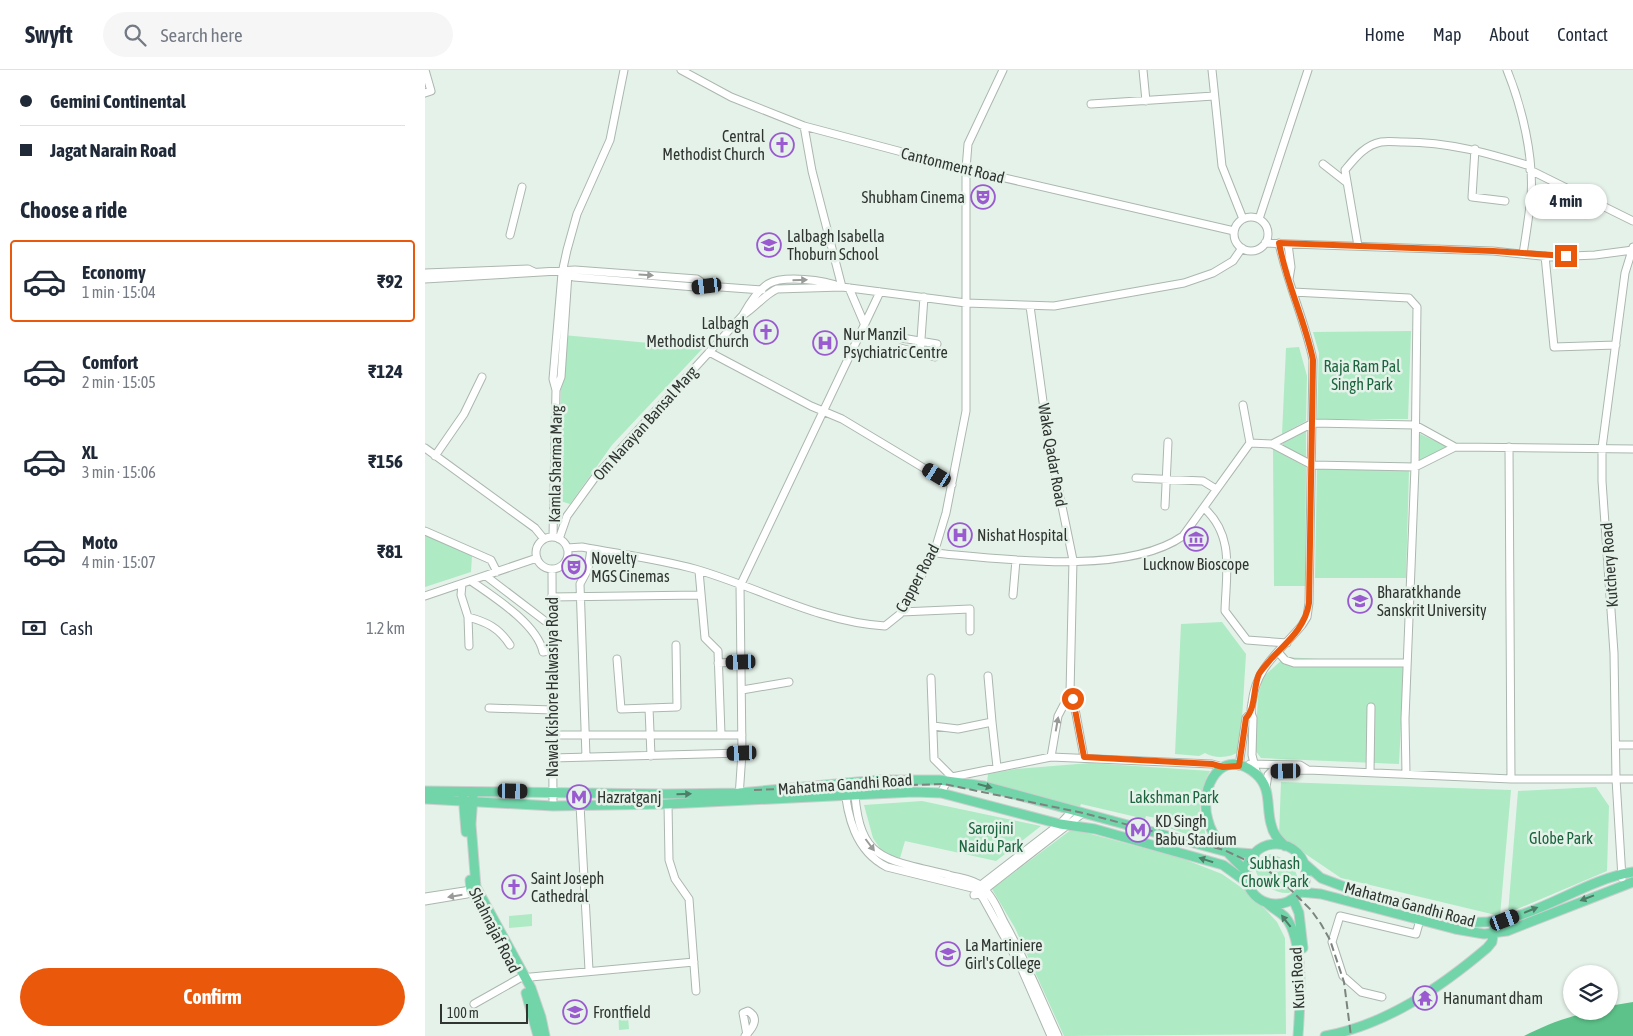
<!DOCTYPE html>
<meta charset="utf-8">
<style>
body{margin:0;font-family:"Asap Condensed",sans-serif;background:#f6f6f7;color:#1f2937;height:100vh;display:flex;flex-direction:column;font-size:19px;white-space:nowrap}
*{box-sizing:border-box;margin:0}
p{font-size:16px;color:#747a83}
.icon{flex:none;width:28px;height:28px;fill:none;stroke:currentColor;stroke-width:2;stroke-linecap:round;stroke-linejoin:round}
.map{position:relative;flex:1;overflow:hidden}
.drawer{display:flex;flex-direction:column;background:#fff;width:425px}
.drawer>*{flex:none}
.hud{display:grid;align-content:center;height:110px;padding:0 20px;background:#fff}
.buttons{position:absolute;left:1138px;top:895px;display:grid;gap:10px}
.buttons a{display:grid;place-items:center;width:55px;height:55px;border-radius:50%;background:#fff;box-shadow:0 1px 4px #0004;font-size:25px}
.scale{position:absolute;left:15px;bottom:12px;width:88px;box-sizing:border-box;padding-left:5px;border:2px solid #303532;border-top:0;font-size:14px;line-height:18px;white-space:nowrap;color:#303532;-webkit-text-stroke:4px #e5f2e9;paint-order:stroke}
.end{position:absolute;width:22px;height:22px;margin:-11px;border:6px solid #ea580c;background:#fff;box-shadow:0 0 0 2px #fff}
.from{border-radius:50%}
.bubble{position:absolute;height:35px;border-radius:18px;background:#fff;box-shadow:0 1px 4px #0004;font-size:16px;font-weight:700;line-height:35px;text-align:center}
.car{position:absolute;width:15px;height:30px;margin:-15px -8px;border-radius:6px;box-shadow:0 0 4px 1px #0007;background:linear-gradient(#222 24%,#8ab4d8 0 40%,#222 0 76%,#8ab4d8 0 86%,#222 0)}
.hud b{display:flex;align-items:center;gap:18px;height:48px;font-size:19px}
.hud b+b{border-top:1px solid #e0e1e3}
.hud i{width:12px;height:12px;background:#1f2937}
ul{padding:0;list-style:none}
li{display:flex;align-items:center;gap:15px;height:82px;margin:0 10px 8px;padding:0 10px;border:2px solid transparent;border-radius:5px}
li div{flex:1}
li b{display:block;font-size:19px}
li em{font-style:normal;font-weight:700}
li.current{border-color:#ea580c}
li>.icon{width:45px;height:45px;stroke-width:1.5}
h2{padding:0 20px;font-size:22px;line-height:60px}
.pay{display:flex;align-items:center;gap:12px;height:55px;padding:0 20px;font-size:19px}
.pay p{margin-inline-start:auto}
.primary-button{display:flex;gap:10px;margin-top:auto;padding:10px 20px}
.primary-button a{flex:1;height:58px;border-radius:30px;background:#ea580c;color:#fff;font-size:20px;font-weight:700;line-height:58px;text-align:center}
header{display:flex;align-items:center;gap:30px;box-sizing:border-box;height:70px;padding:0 25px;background:#fff;border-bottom:1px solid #e0e1e3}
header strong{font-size:24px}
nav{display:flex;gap:28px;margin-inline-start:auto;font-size:18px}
.search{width:350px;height:45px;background:#f6f6f7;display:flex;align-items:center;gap:12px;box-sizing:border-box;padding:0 18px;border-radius:28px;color:#747a83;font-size:19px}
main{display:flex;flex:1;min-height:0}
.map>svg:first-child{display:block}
</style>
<header>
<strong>Swyft</strong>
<div class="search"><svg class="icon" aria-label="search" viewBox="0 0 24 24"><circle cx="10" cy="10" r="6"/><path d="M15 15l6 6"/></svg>Search here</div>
<nav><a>Home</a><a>Map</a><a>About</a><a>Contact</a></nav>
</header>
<main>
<section class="drawer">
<div class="hud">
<b><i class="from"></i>Gemini Continental</b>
<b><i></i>Jagat Narain Road</b>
</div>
<h2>Choose a ride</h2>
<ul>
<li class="current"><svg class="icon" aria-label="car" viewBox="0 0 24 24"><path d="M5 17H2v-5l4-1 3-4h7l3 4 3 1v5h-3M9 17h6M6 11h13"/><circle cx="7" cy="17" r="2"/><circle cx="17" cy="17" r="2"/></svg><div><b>Economy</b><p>1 min · 15:04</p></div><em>₹92</em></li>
<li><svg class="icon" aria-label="car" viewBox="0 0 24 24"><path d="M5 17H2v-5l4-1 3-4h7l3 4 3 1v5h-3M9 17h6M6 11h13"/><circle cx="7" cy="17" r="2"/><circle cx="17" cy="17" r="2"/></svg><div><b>Comfort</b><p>2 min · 15:05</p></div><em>₹124</em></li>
<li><svg class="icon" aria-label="car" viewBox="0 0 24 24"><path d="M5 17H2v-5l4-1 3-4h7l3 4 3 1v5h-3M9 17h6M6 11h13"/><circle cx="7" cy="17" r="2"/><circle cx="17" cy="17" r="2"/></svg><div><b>XL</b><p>3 min · 15:06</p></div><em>₹156</em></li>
<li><svg class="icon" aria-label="car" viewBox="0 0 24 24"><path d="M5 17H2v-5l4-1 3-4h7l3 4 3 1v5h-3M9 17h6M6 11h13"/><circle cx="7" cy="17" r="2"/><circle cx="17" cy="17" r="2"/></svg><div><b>Moto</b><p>4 min · 15:07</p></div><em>₹81</em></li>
</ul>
<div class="pay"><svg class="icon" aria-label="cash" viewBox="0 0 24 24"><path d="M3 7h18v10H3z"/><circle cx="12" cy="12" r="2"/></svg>Cash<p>1.2 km</p></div>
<div class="primary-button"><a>Confirm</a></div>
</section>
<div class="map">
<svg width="1208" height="966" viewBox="0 0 1208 966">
<rect width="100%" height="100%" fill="#e5f2e9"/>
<!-- green -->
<path fill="#aeeac4" d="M986,261l-3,88h-91l2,-66 -6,-21z
M138,265l140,13 -91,97 -42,59 -13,-4z
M874,277l8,29 -1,45 -24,13 4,-86z
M881,360v29l-23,-12v-6z
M993,363l30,14 -29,14z
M848,379l33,18 -1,119h-31z
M892,399l92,1 -3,108h-91z
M0,464l47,21 -1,17 -46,15z
M797,552l24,32 -6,97c-9,7 -25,8 -35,2l-6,3 -24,-2 6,-130z
M860,587l119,7 -5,100 -138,-6 -6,-8 3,-54 5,-19z
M665,693l120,8c-7,12 -11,28 -10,42 1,9 6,14 5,23l-5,3 -31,-11v-2l-11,-3 -2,-5 -10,-2 -1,3 -64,-15 -2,5 -92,-27 1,-8 28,-5z
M856,712l230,8 -11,126 -159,-38 -62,-42z
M1171,717l13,19 -2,65 -99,42 10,-122z
M497,731l119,25 -45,35 -91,-20 -5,17 -17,-5 -10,-15 -9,-33z
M647,759l109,29 41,16 30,21 25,27 8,16 1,96 -222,2 -49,-108 -23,-39z
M846,784c16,3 40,26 18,39 -25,2 -51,-33 -18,-39z
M107,844v12l-23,2v-12z
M202,936l2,23 -10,1 -1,-23z"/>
<!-- water -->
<path fill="#5cc289" d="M1208,932v34h-109c26,-13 55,-25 85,-25v-5z"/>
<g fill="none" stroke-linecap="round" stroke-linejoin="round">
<!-- minor casing -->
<g stroke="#abb7af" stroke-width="9">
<path id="minor" d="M256,0l50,27 73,29 162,43 268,62
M718,0l3,31
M787,0l10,96 21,53
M1082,0c15,37 27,87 24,127 -2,19 -5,38 -8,57
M0,23l6,-2 -6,-21
M666,34l123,-8
M379,56l8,45 30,116
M1050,79l-3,48 33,4
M898,94l23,18
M1105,100l103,51
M809 164a17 17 0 1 1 34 0a17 17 0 1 1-34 0Z
M834,149l49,-149
M85,165l12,-48
M840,173l228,8 58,6 44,-2 38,-5
M863,174l3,23 -2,12
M933,176l-13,-76c10,-12 20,-25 36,-28 7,-1 16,0 23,0 44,0 84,11 126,24
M1120,186l9,91 62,-2
M0,203l103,-4 6,3
M139,203l10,4 121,10 12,-1 55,4
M0,209l150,-9 122,9 10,7
M424,218l15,35
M868,222l116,6 8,9 -2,160 -10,252 1,55
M605,236l18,132 25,122 -3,133 6,21 8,43
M318,245c13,-8 21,-20 34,-26l65,-2 124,16 88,3 130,-23 29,-10 20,-12 9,-13
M477,268l35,6
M475,278l35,9
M284,282l102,54 31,13 110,66
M495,283l4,-56
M131,320l5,-13 7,-103
M818,335l7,38
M847,374l41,-21 102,2 40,22
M1084,377l2,332
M0,378l110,80 9,11
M10,386l29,-42 18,-37
M711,408l67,3 13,8
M740,436l3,-64
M779,438c31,28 22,65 21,103l22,29 40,3
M0,461l66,29 6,12
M128,467l3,-147 -3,-11 9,-106 5,-23 10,-36 33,-74 14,-70
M111 483a16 16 0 1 1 32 0a16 16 0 1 1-32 0Z
M134,469l8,-23 29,-40 147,-161c6,-11 14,-24 25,-31 16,-9 56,-4 73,3
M142,478l15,-1c37,7 76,12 113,22 63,18 123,53 190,57l15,-12 34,-61 12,-40 20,-102v-242l2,-25 35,-74
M509,483c68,6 192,23 249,-17l67,-93 22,1 40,21 103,2 40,-20 178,2
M127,499l1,237
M274,501l6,67 13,13 3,83
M61,506l59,45 7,1
M46,511c23,16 66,43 72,71l9,-2
M37,514l-1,11 7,22 1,29
M588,525l3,-35
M0,526l112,-38
M126,527l150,-2
M476,542l69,-3v22
M43,547c19,5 31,11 42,28
M853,582l7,8 9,3h113
M192,589l4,50 28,-1 2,48
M293,593l23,-1
M506,608l3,81 18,18
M317,620l47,-8
M64,638l63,2
M224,638l28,-1 -1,-62
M567,652l5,45
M508,656l25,3 34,-7 -4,-46
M127,665h190
M1191,675h17
M161,687l-6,-173 8,-15 3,-20
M626,687l7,-41 12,-23
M127,688l190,-5
M825,694l50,1 8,5
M814,696l7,-48 4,-4
M945,702l1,-65
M832,705l-5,-20 1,-37c-3,-5 -2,-10 -1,-15 4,-37 28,-51 50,-78l5,-8 2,-14 4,-243c-8,-40 -26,-77 -34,-117
M419,712c3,34 11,69 43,85l89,22 7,9 37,67 31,71
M429,712c4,80 27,76 95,93 10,3 24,4 32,11 11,9 17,24 23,36 21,37 36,75 54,114
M841,717l2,-12 4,-4 36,-1 203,9h122
M516,723l6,-12 5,-4 99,-20 161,7 11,3
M314,727l3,-44 -2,-167 140,-294
M243,734l1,56 6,19 14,20 7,92
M155,735l9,165
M1197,808l-6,-99 -2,-126 -12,-172v-33l23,-175 8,-26
M552,818l83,-64 12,-13
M549,825l5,-1 104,-81
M0,827l46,-7 -4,4 -42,7
M957,927l-21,-5 -18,-16 -11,-34 8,-26 76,18 4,-14
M49,934l46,-26 174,-16
M320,966c8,-8 15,-18 3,-25l-5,2 4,22"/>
</g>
<!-- major casing -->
<g stroke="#cdcfce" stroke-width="11">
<path id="major" d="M0,721l240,3 74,-1 140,-13h60l45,6 243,66 28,2
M38,725l3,37
M48,726l-2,28 5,63 55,101 10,29 4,19
M0,729l128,7 115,-2 246,-12 27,1 119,31 35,5 128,36 25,18
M821 804a30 30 0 1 1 60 0a30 30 0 1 1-60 0Z
M879,793l17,15 24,9 124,35c59,5 108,-41 164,-50
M822,802c-15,-15 -34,-31 -39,-52 -10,-33 14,-75 48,-46 16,14 10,33 15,50 2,10 7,15 14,22
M45,810l1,10 19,34
M875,822l21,2 134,35 29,5 23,-3 126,-49
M868,829l6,14 4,35
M842,833c5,5 13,9 18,14 20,22 15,90 13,119
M101,923l12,43
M900,966c61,-11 116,-49 162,-88l5,-6 2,-13"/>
</g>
<!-- minor -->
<use href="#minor" stroke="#fff" stroke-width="7"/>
<!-- major -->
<use href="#major" stroke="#72d5aa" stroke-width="9"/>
<!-- rail -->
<path stroke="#7b847e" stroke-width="2" stroke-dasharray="8 4" stroke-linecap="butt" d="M329,720l190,-6 139,29 141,37 43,20 14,10 30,30 10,14 9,16 14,42 7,54"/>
</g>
<!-- one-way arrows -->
<defs><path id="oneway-solid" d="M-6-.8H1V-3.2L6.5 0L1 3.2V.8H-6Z" transform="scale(1.25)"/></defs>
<g fill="#989a98">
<use href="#oneway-solid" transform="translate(221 205) rotate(4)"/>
<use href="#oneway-solid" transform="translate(375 210) rotate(-1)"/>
<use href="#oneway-solid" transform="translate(632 654) rotate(-80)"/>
<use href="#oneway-solid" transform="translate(445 775) rotate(53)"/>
<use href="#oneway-solid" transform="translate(30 826) rotate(171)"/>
</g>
<g fill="#4e7d68">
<use href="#oneway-solid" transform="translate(560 716) rotate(15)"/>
<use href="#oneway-solid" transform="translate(259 724) rotate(-1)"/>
<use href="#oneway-solid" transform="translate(781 790) rotate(-163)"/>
<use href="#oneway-solid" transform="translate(1162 828) rotate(159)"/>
<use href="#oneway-solid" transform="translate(1106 840) rotate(-22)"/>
<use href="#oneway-solid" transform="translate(861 851) rotate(-128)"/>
</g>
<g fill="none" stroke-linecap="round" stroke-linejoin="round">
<!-- route -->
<path stroke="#ea580c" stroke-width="6" d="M648,629l11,58 128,7 11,3 16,-1 7,-48c10,-10 7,-31 13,-44 3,-5 8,-10 12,-15 17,-18 34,-31 38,-56l4,-243c-8,-40 -27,-77 -34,-117l214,8 73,5"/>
</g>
<!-- icons -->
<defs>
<g id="church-ring" transform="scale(1.25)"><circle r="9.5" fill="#e5f2e9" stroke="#9a5ad0" stroke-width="1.5"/><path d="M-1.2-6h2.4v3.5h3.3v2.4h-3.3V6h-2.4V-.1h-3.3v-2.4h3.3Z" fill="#9a5ad0"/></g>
<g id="theatre-ring" transform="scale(1.25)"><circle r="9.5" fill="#e5f2e9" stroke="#9a5ad0" stroke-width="1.5"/><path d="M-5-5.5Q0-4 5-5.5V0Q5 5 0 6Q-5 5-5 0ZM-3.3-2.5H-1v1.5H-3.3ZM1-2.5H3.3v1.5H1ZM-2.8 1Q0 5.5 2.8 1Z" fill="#9a5ad0"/></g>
<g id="university-ring" transform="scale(1.25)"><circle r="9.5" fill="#e5f2e9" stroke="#9a5ad0" stroke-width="1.5"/><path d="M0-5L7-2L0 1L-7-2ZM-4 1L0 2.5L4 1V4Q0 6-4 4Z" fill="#9a5ad0"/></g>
<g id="hospital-ring" transform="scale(1.25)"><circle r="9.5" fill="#e5f2e9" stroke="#9a5ad0" stroke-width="1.5"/><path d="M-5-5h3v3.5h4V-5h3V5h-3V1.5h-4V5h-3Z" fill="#9a5ad0"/></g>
<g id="museum-ring" transform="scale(1.25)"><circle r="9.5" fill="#e5f2e9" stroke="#9a5ad0" stroke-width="1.5"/><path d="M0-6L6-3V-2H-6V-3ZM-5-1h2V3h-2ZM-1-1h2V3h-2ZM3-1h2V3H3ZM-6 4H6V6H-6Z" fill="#9a5ad0"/></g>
<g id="metro-ring" transform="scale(1.25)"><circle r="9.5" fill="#e5f2e9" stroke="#9a5ad0" stroke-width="1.5"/><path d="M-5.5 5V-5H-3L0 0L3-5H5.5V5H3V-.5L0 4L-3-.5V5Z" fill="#9a5ad0"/></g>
<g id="school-ring" transform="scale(1.25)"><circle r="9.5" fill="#e5f2e9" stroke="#9a5ad0" stroke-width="1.5"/><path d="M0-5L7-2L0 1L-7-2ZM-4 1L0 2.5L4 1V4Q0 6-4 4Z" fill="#9a5ad0"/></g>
<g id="temple-ring" transform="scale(1.25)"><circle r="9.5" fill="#e5f2e9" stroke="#9a5ad0" stroke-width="1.5"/><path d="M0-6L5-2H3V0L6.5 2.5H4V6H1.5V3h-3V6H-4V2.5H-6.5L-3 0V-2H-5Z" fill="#9a5ad0"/></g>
</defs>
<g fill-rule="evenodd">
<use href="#church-ring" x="357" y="75"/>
<use href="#theatre-ring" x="558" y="127"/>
<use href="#university-ring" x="344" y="175"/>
<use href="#church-ring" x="341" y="262"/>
<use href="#hospital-ring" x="400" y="273"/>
<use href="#hospital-ring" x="535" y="465"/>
<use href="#museum-ring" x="771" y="469"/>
<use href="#theatre-ring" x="149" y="497"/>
<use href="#university-ring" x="935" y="531"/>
<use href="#metro-ring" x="154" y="727"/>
<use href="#metro-ring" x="713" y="760"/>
<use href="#church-ring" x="89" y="817"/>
<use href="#school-ring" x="523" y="884"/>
<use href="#temple-ring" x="1000" y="928"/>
<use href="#school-ring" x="150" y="942"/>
</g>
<g text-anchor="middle" stroke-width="5" stroke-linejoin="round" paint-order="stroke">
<!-- poi labels -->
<g font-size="16" fill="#303532" stroke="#e5f2e9" text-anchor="start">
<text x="340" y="72" text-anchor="end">Central<tspan x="340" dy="18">Methodist Church</tspan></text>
<text x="540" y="133" text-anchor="end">Shubham Cinema</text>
<text x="362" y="172">Lalbagh Isabella<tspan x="362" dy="18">Thoburn School</tspan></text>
<text x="324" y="259" text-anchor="end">Lalbagh<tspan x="324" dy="18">Methodist Church</tspan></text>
<text x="418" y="270">Nur Manzil<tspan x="418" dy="18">Psychiatric Centre</tspan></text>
<text x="552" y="471">Nishat Hospital</text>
<text x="166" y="494">Novelty<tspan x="166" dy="18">MGS Cinemas</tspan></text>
<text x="771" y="500" text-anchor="middle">Lucknow Bioscope</text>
<text x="952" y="528">Bharatkhande<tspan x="952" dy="18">Sanskrit University</tspan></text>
<text x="172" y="733">Hazratganj</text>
<text x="730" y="757">KD Singh<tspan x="730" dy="18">Babu Stadium</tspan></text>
<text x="106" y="814">Saint Joseph<tspan x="106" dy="18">Cathedral</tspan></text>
<text x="540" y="881">La Martiniere<tspan x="540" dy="18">Girl's College</tspan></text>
<text x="1018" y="934">Hanumant dham</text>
<text x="168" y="948">Frontfield</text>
</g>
<!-- street labels -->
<g font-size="16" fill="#303532" stroke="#e5f2e9">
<text transform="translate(528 95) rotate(14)" y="6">Cantonment Road</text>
<text transform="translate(220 353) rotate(-48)" y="6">Om Narayan Bansal Marg</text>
<text transform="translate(628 385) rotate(80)" y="6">Waka Qadar Road</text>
<text transform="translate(130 394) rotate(-89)" y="6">Kamla Sharma Marg</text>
<text transform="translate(1184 495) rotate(-94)" y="6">Kutchery Road</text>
<text transform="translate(492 508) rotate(-62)" y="6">Capper Road</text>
<text transform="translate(127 617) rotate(-90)" y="6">Nawal Kishore Halwasiya Road</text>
<text transform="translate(420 714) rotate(-4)" y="6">Mahatma Gandhi Road</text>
<text transform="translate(985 834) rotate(15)" y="6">Mahatma Gandhi Road</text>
<text transform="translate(70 860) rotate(63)" y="6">Shahnajaf Road</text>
<text transform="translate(872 908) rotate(-93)" y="6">Kursi Road</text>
</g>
<!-- park labels -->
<g font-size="16" fill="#1b653f" stroke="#e5f2e9">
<text x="937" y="302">Raja Ram Pal<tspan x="937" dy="18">Singh Park</tspan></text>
<text x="749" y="733">Lakshman Park</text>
<text x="566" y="764">Sarojini<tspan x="566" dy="18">Naidu Park</tspan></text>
<text x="1136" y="774">Globe Park</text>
<text x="850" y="799">Subhash<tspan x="850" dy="18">Chowk Park</tspan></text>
</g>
</g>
</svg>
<div class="buttons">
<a><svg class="icon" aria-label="layers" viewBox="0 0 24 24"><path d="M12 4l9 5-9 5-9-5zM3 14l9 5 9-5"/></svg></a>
</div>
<div class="scale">100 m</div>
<i class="end from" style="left:648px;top:629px"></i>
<i class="end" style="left:1141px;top:186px"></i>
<div class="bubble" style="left:1100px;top:114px;width:82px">4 min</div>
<i class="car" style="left:282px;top:216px;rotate:263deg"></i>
<i class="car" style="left:512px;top:405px;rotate:301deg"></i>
<i class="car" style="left:316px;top:592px;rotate:268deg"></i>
<i class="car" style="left:317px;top:683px;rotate:268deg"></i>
<i class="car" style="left:861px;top:701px;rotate:269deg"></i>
<i class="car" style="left:88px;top:721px;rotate:91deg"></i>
<i class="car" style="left:1080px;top:850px;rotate:69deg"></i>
</div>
</main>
